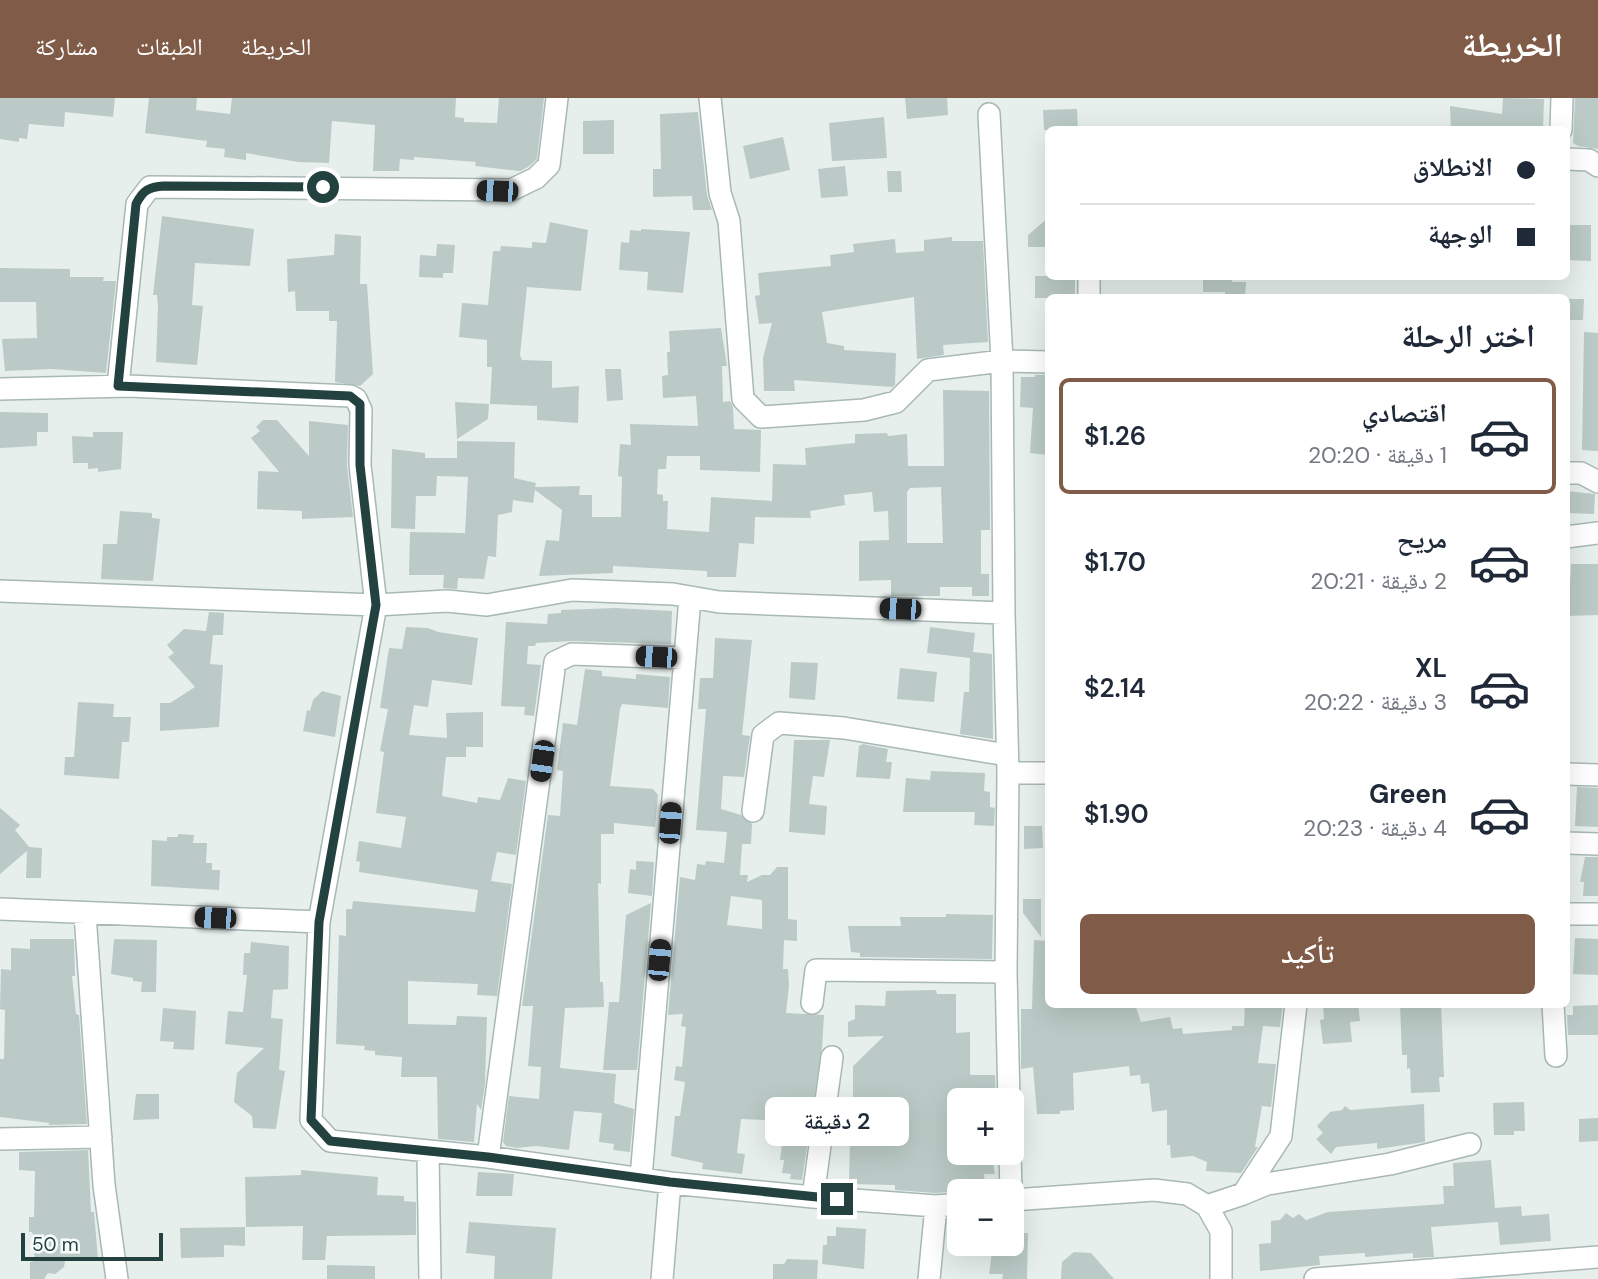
<!DOCTYPE html>
<html lang="ar">
<meta charset="utf-8">
<style>
body{margin:0;font-family:"DM Sans","Noto Naskh Arabic",sans-serif;background:#f2f2f3;color:#1f2937;direction:rtl;height:100vh;display:flex;flex-direction:column;font-size:26px;white-space:nowrap}
*{box-sizing:border-box;margin:0}
p{font-size:23px;color:#747a83}
.icon{flex:none;width:38px;height:38px;fill:none;stroke:currentColor;stroke-width:2;stroke-linecap:round;stroke-linejoin:round}
.map{position:relative;flex:1;overflow:hidden;direction:ltr}
.details{position:absolute;left:1045px;top:196px;width:525px;height:714px;display:flex;flex-direction:column;background:#fff;border-radius:10px;box-shadow:0 7px 28px #0002;direction:rtl}
.details>*{flex:none}
.guide{position:absolute;left:1045px;top:28px;width:525px;height:154px;border-radius:10px;box-shadow:0 7px 28px #0002;direction:rtl;display:grid;align-content:center;height:154px;padding:0 35px;background:#fff}
.fabs{position:absolute;left:947px;top:990px;display:grid;gap:14px}
.fabs a{display:grid;place-items:center;width:77px;height:77px;border-radius:10px;background:#fff;box-shadow:0 7px 28px #0002;font-size:35px}
.scale{position:absolute;left:21px;bottom:18px;width:142px;box-sizing:border-box;padding-left:7px;border:4px solid #23423f;border-top:0;font-size:19px;line-height:24px;white-space:nowrap;color:#23423f;-webkit-text-stroke:5px #f7fbfa;paint-order:stroke}
.end{position:absolute;width:32px;height:32px;margin:-16px;border:9px solid #23423f;background:#fff;box-shadow:0 0 0 4px #fff}
.from{border-radius:50%}
.bubble{position:absolute;height:49px;border-radius:10px;background:#fff;box-shadow:0 7px 28px #0002;font-size:23px;font-weight:600;line-height:49px;text-align:center;direction:rtl}
.car{position:absolute;width:21px;height:42px;margin:-21px -10px;border-radius:9px;box-shadow:0 0 5px 2px #0007;background:linear-gradient(#222 24%,#8ab4d8 0 40%,#222 0 76%,#8ab4d8 0 86%,#222 0)}
.guide b{display:flex;align-items:center;gap:24px;height:66px;font-size:26px}
.guide b+b{border-top:2px solid #e0e1e3}
.guide i{width:18px;height:18px;background:#1f2937}
ul{padding:0;list-style:none}
li{display:flex;align-items:center;gap:21px;height:116px;margin:0 14px 10px;padding:0 21px;border:4px solid transparent;border-radius:10px}
li div{flex:1}
li b{display:block;font-size:26px}
li em{font-style:normal;font-weight:600}
li.selected{border-color:#805c48}
li>.icon{width:63px;height:63px;stroke-width:1.5}
h2{padding:0 35px;font-size:32px;line-height:84px}
.cta{display:flex;gap:14px;margin-top:auto;padding:14px 35px}
.cta a{flex:1;height:80px;border-radius:10px;background:#805c48;color:#fff;font-size:28px;font-weight:600;line-height:80px;text-align:center}
header{display:flex;align-items:center;gap:42px;box-sizing:border-box;height:98px;padding:0 35px;background:#805c48;color:#fff}
header strong{font-size:33px}
nav{display:flex;gap:38px;margin-inline-start:auto;font-size:24px}
.map>svg:first-child{display:block}
</style>
<header>
<strong>الخريطة</strong>
<nav><a>الخريطة</a><a>الطبقات</a><a>مشاركة</a></nav>
</header>
<div class="map">
<svg width="1598" height="1181" viewBox="0 0 1598 1181">
<rect width="100%" height="100%" fill="#e6efec"/>
<!-- building -->
<path fill="#bbcac6" fill-rule="evenodd" d="M0,0h115l-2,19 -48,-5 -1,15 -35,-3 -2,15 -8,-1v4l-19,-3z
M149,0h48l-1,12 34,4 2,-16h224l-1,19 9,1v4l33,1 2,-25h45l-7,61 -9,8 -8,4 -45,-5 1,-4 -62,-5v3l-14,-1 -1,12h-26l2,-46 -43,-4 -3,42 -31,-1 -52,-9v7l-22,-3 1,-8 -19,-2 1,-6 -62,-8z
M905,0h42l1,17 -41,4z
M1503,0l41,1 -1,31h-92l-1,-24 52,8z
M1575,0h23v51l-20,-3 -5,-3z
M1077,11l1,21h-34l-1,-20z
M698,14l9,83 5,15h-19l-1,-14 -39,1v-28h8l-1,-55z
M884,19l3,41 -55,3 -3,-38z
M614,22v34h-31v-33z
M783,39l7,33 -40,9 -7,-33z
M845,68l3,30 -27,2 -3,-29z
M887,73h14l1,21h-14z
M162,118l92,13 -4,37 -55,-3 -3,42 11,1 -6,59 -41,-3 2,-56 -1,-11h-4z
M1048,120v29h-20v-12z
M550,124l38,8 -7,61 -54,-4 -7,68 2,5 30,1v27l27,-2 -1,37 -41,-3v-14l-47,-2 2,-37h-5v-27l-28,-3 3,-34 26,2 5,-54h7l1,-5 31,2v-6l14,1z
M1566,127h25v36l-25,-1z
M641,131l49,3 -7,61 -36,-3 1,-18 -29,-2 2,-28 8,1 1,-13 11,1z
M335,136l26,2 -1,48h7l6,90 -13,12 -25,-4 2,-61h-8v-10h-33l-1,-20 -7,1 -1,-33 47,-4z
M952,139v4h31l5,101 -45,3 1,10 -27,4 -3,-62 -92,15 5,31 17,3v4l52,3 -1,32 -3,2 -98,-7 1,11h-31l-1,-33 9,-35 -13,1 -4,-28 5,-1 -2,-22 73,-7 -1,-11 24,-3 -1,-8 42,-5 1,14 28,-2v-11z
M437,146l18,1 -2,28h-10v5l-24,-1 1,-22 16,1z
M0,170l70,1v8h34l-1,4h13l-10,92 -54,-4 -47,2 -3,-32 35,-1 -1,-36h-36z
M1035,178h40v22h-40z
M1203,178h29v6h14l-1,16h-20v-6h-22z
M1566,201h18l-1,21h-17z
M721,230l6,38h-5l1,36 7,-1 3,6 1,22 27,1 -1,42 -60,-2v-14h-33l-1,13h-8l-1,25 6,1v6h5l-1,28 42,3 2,-35 61,4 1,-37 33,1 -1,-17 50,-5v-9l32,-1 1,3 19,-2 1,32h36l-1,-76 46,1 1,139h-9v44h8v22h-17v-9h-32v9h-49v-16l-32,1v-40l30,-1 -1,-29 -14,1 -2,-20 -28,3 1,10 -35,6 1,7 -56,-1 -1,27 -15,-1 -3,34h-29v-6l-94,-5v7l-74,3 7,-36 13,1 3,-31 -27,-20 -2,13 -20,-3 -1,12 -14,3 -2,42 -8,-1 -4,23 -26,-1 -1,11 -14,-1 1,-13h-35l1,-43 55,1 3,-56 -31,-1 -1,20h-20l-1,33 -24,-1 1,-79 33,4v5h32v-17l58,1 -1,36 22,5 -1,4 45,-1 -1,9h13v22h29l1,-40 -4,-1 2,-32 11,1 -1,-21 68,2 -2,-30 -33,2 -1,-22 6,-1 -1,-23h3l-1,-21zM941,389l2,56h-36v-51l3,-4z
M1584,234l14,1v118l-16,-1z
M605,271h16l2,31 -16,1z
M1035,277h13v80l-18,-2 3,-45 -13,-1 1,-30h14z
M455,304l34,2 -1,15 -31,20z
M0,314l48,1v19h-11v14l-37,2z
M263,322h14l32,36v-35l39,4 -1,41 6,51 -51,2v-8l-45,-2 1,-38 21,1 -28,-34 9,-7 -4,-4z
M93,334h30l-2,37 -23,3v-4l-10,1v-6h-15l-1,-27 21,1z
M1566,393l29,3 -1,20 -28,-1z
M120,413l32,2v5l8,1 -7,62 -52,-2 2,-35h14z
M1571,466h27v51l-32,1v-32h4z
M615,510l57,3 -1,33 -99,-3 -36,2 -1,3h-7l-1,18 14,1 -7,51 -10,-1 1,-8 -24,-1 5,-84 41,2 1,-10 13,-1v-3z
M209,514l15,1 -1,22h-10l-3,29 13,1 -4,62 -59,4v-28h10l25,-16 -27,-30 6,-4 -7,-8 17,-16 22,2z
M406,529l22,1 10,4 40,6 -6,47 -40,-5 -4,27 -14,-2 -5,30 38,3 -1,-25 37,-1v35h-17v10h-20l-4,39 35,7 1,-6 22,3 8,-22 18,3 -10,74 -19,-3 -6,29 21,3 -15,112 -20,-1 1,-11 -70,-3v43l48,1 1,-9 30,1 -2,67 -4,26 -4,-6 -3,38 -36,-3 -1,-62h-36l1,-20 -27,-2v-4l-11,-1 1,-4 -29,-2 3,-109 7,1v-27h6l1,-8 122,11 3,-22 -119,-18 1,-10 -4,-1 3,-20 42,7 5,-31 -30,-4 8,-61 -4,-1 8,-42 -8,-1 9,-60 13,1z
M930,529l45,6 -2,19 19,2 1,85 -33,-5 4,-42h5l1,-34 -43,-5z
M715,540l37,2 -10,95 8,1 -6,41 -21,-1 -2,33 20,6 11,9 -1,20h-9l-2,31h8l-1,7 15,-7h8l7,-8h11v52l9,1v21l-13,-1 -1,29h5l1,16 -3,28 38,2 -2,33 -20,132 -12,-1 1,-5 -9,-1 2,-13h-4l5,-39 -44,-2 -4,34 8,1 -3,20 -40,-5 1,-6 -32,-7 4,-40h5l5,-34 -11,-2 2,-14 6,1 4,-40 -5,-1 2,-12 -15,1 12,-138 15,3 2,-16 8,1 1,-4 18,2 3,-31 -31,-2 10,-121h-8l2,-31h13zM731,798l31,4v29l-35,-4z
M791,564l27,1 -3,37 -26,-2z
M900,570l37,4 -3,30 -37,-3z
M585,571l17,2v5l34,3v-5l34,3 -2,31 -46,-4 -2,5 -10,77 43,3 5,6 -3,32 -41,-4v11h-13v50l-3,-1 2,99h3l1,25 -39,1 -5,60 56,6 -2,29 20,6 -4,43 -17,-2 1,-6 -15,-2 3,-29 -28,-2 -5,39 -33,-4 -19,2 -11,-2 -3,-4 6,-46 30,3 2,-32 -13,-1 5,-60h-11l26,-191 12,1 3,-45 -6,-1 6,-47 14,2z
M322,593l19,5 -6,41 -32,-6 4,-21 3,1 3,-11z
M78,604l36,2 -1,13h18l-2,25h-7l-3,37 -55,-4 1,-18h9z
M794,642h36l-6,37 -11,-1 -4,28 18,2 -2,29 -36,-3z
M863,646l25,5 -2,13h6l-2,17 -34,-2 3,-31z
M931,673l54,2 -1,18 6,1v15l5,1 -1,18 -20,-1 1,-13h-72l3,-34 24,2z
M1577,689l21,1v39l-23,-1z
M0,710l20,17 -5,5 14,17 13,1 -1,30h-15l1,-27 -27,23z
M1024,728h18l1,22 -19,1z
M178,736l16,1 -1,8h14l-1,20h6v7h8l-1,20 -68,-4 1,-46 15,1v-4h11z
M1585,759h13v39h-15l1,-14h-4z
M636,763l18,1 -2,34 -24,-3 2,-24 6,1z
M1023,801h18v38l-18,-24z
M651,805l-14,167h-34l6,-68h10l7,-87z
M946,816l47,1 -1,44 -132,-2v-4l-9,-1 -3,-26h53l-1,-9h46z
M1575,840l23,1v36l-25,-1z
M30,841h44l1,37h-3l4,38 3,1 8,109 -39,1 2,-2 -50,-6v-58h4l1,-49 -5,-1 1,-40 10,1v-22l19,1z
M114,841l43,1 -1,52h-15l1,-10 -9,-1v-3l-22,-4z
M1034,842l14,1v63h87l6,18 29,-5 3,12 9,-1 1,6 49,-4v-4h12l1,-22h38l-3,23 -17,-1 -5,37 18,1 -5,43 -9,-1 -7,41h3l-17,26 -35,-2 1,-9 -14,-6 -22,2 -1,-13h-3v-35l-15,2 -3,-29 -8,1 -1,-9 -10,1 -1,-10 -56,7 1,37 -14,1v3h-23l-4,-47 -12,2v-60h11z
M251,844l38,4 -1,43 -15,1 -2,28 12,1 -4,51 6,1 -9,58 -23,-1 -1,-12 -18,-14 3,-29 27,-25 -39,-4 3,-33 15,1 4,-37h-4l1,-22h6z
M936,892l1,4h19v39l14,-1v43h25l1,26h-37v52h32l4,21h-11l1,12 -25,1 1,4 -25,2 -41,-3v-5l-46,-1 1,-44h-4l1,-30h6v-44l31,-30 -36,1v-15l7,-3v-14l30,1 1,-15z
M1323,906h35l2,17 -10,1 2,20 -29,2 -3,-24 4,-1z
M1400,906h41l3,73h-5l1,15 -29,1 -1,-25 -3,1v-14h-5z
M1598,907v30h-30l-1,-20h6v-9z
M163,910l33,3 -2,39 -21,-1 1,-7 -14,-1z
M136,996h23v25l-26,1z
M1524,1004l1,29h-11v4h-20l-1,-32z
M1424,1006l1,38 -48,7v-6l-41,4 -5,7 -15,-15 7,-6 -6,-7 13,-14 12,-2 3,-4 5,4z
M1598,1020v23l-19,1v-23z
M88,1052l3,62h3l4,47 -33,2 -1,6 -9,7 -7,-1 -4,6h-14v-17l5,-1 -3,-29h-3v-15h5l1,-46 -16,-1v-18z
M1491,1062l4,48 26,-2 1,10 27,-2 2,27 -51,4 -2,-23 -67,5 3,30 -21,1v-5l-48,4v-4l-46,3 1,9 -60,6 -1,-27 12,-1v-22l9,-1 6,-7 7,5 6,-4 7,6 22,-8 116,-8 -1,-18h11l-1,-23z
M301,1072l77,7 -1,18 27,1v5l12,1v33l-89,1 -2,24h-23l1,-34 -57,1 -1,-50 56,-2z
M478,1074l36,2 -2,22h-36z
M469,1124l87,6 -4,51h-58l1,-23 -29,-3z
M245,1129v19l-21,-1v12l-43,1 -1,-30z
M836,1129l30,2 -2,40 -42,-5 1,-19h4v-9h9z
M1012,1135h16l-1,46h-25l1,-5h-14l4,-30h19z
M1074,1154l17,1 23,26h-53l1,-17z
M787,1161l31,1 -1,19h-44v-15h11z
M327,1167l48,1v13h-48z"/>
<g fill="none" stroke-linecap="round" stroke-linejoin="round">
<!-- street casing -->
<g stroke="#a8b8b5" stroke-width="24">
<path id="street" d="M710,0l10,95 9,28 14,178 18,18 103,-7 32,-8 32,-32 74,-9 46,1
M989,16l13,247 2,252
M1561,32l1,-32
M1566,61l23,1 9,6
M1089,200v-22
M118,288l19,-182 13,-17 361,3 25,-12 13,-13 8,-67
M0,291l129,-3 221,10 6,3 5,11 -1,55 16,140 -376,-14
M1566,375h15l17,9
M1566,439l32,-4
M1008,675l-2,199 3,129
M1566,676l32,1
M753,713l10,-76 16,-12 65,5 163,27
M1566,745l32,1
M0,811l319,13
M85,816l19,271 13,94
M1566,816h32
M812,905l4,-33 190,2
M1553,906l3,52
M0,1041l101,-2
M428,1055l2,126
M1010,1055l1,39
M488,1059l67,-495 17,-8 112,4
M641,1080l49,-580
M1243,1096l24,-10 123,-20 80,-20
M813,1099l19,-140
M1012,1102l142,-10 33,4 20,12 14,25v48
M959,1106l-23,2 -123,-9 -143,-14 -182,-26 -158,-16 -19,-21 8,-198 57,-317 71,-4 40,4 85,-15 101,4 46,8 285,11 4,160h40
M1207,1108l36,-12 38,-58 15,-132
M662,1181l8,-96
M929,1181l7,-73
M1315,1181l283,-22"/>
</g>
<!-- street -->
<use href="#street" stroke="#fff" stroke-width="21"/>
</g>
<g fill="none" stroke-linecap="round" stroke-linejoin="round">
<!-- route -->
<path stroke="#23423f" stroke-width="9" d="M323,89l-159,-1c-15,1 -21,4 -28,18l-18,182 232,10 10,8v61l16,140 -57,317 -8,198 19,21 158,16 182,25 167,17"/>
</g>
</svg>
<div class="fabs">
<a>+</a>
<a>−</a>
</div>
<div class="scale">50 m</div>
<i class="end from" style="left:323px;top:89px"></i>
<i class="end" style="left:837px;top:1101px"></i>
<div class="bubble" style="left:765px;top:999px;width:144px">2 دقيقة</div>
<i class="car" style="left:497px;top:93px;rotate:272deg"></i>
<i class="car" style="left:900px;top:511px;rotate:272deg"></i>
<i class="car" style="left:656px;top:559px;rotate:273deg"></i>
<i class="car" style="left:542px;top:663px;rotate:188deg"></i>
<i class="car" style="left:670px;top:725px;rotate:4deg"></i>
<i class="car" style="left:215px;top:820px;rotate:272deg"></i>
<i class="car" style="left:659px;top:862px;rotate:5deg"></i>
<div class="guide">
<b><i class="from"></i>الانطلاق</b>
<b><i></i>الوجهة</b>
</div>
<section class="details">
<h2>اختر الرحلة</h2>
<ul>
<li class="selected"><svg class="icon" aria-label="car" viewBox="0 0 24 24"><path d="M5 17H2v-5l4-1 3-4h7l3 4 3 1v5h-3M9 17h6M6 11h13"/><circle cx="7" cy="17" r="2"/><circle cx="17" cy="17" r="2"/></svg><div><b>اقتصادي</b><p>1 دقيقة · 20:20</p></div><em>$1.26</em></li>
<li><svg class="icon" aria-label="car" viewBox="0 0 24 24"><path d="M5 17H2v-5l4-1 3-4h7l3 4 3 1v5h-3M9 17h6M6 11h13"/><circle cx="7" cy="17" r="2"/><circle cx="17" cy="17" r="2"/></svg><div><b>مريح</b><p>2 دقيقة · 20:21</p></div><em>$1.70</em></li>
<li><svg class="icon" aria-label="car" viewBox="0 0 24 24"><path d="M5 17H2v-5l4-1 3-4h7l3 4 3 1v5h-3M9 17h6M6 11h13"/><circle cx="7" cy="17" r="2"/><circle cx="17" cy="17" r="2"/></svg><div><b>XL</b><p>3 دقيقة · 20:22</p></div><em>$2.14</em></li>
<li><svg class="icon" aria-label="car" viewBox="0 0 24 24"><path d="M5 17H2v-5l4-1 3-4h7l3 4 3 1v5h-3M9 17h6M6 11h13"/><circle cx="7" cy="17" r="2"/><circle cx="17" cy="17" r="2"/></svg><div><b>Green</b><p>4 دقيقة · 20:23</p></div><em>$1.90</em></li>
</ul>
<div class="cta"><a>تأكيد</a></div>
</section>
</div>
